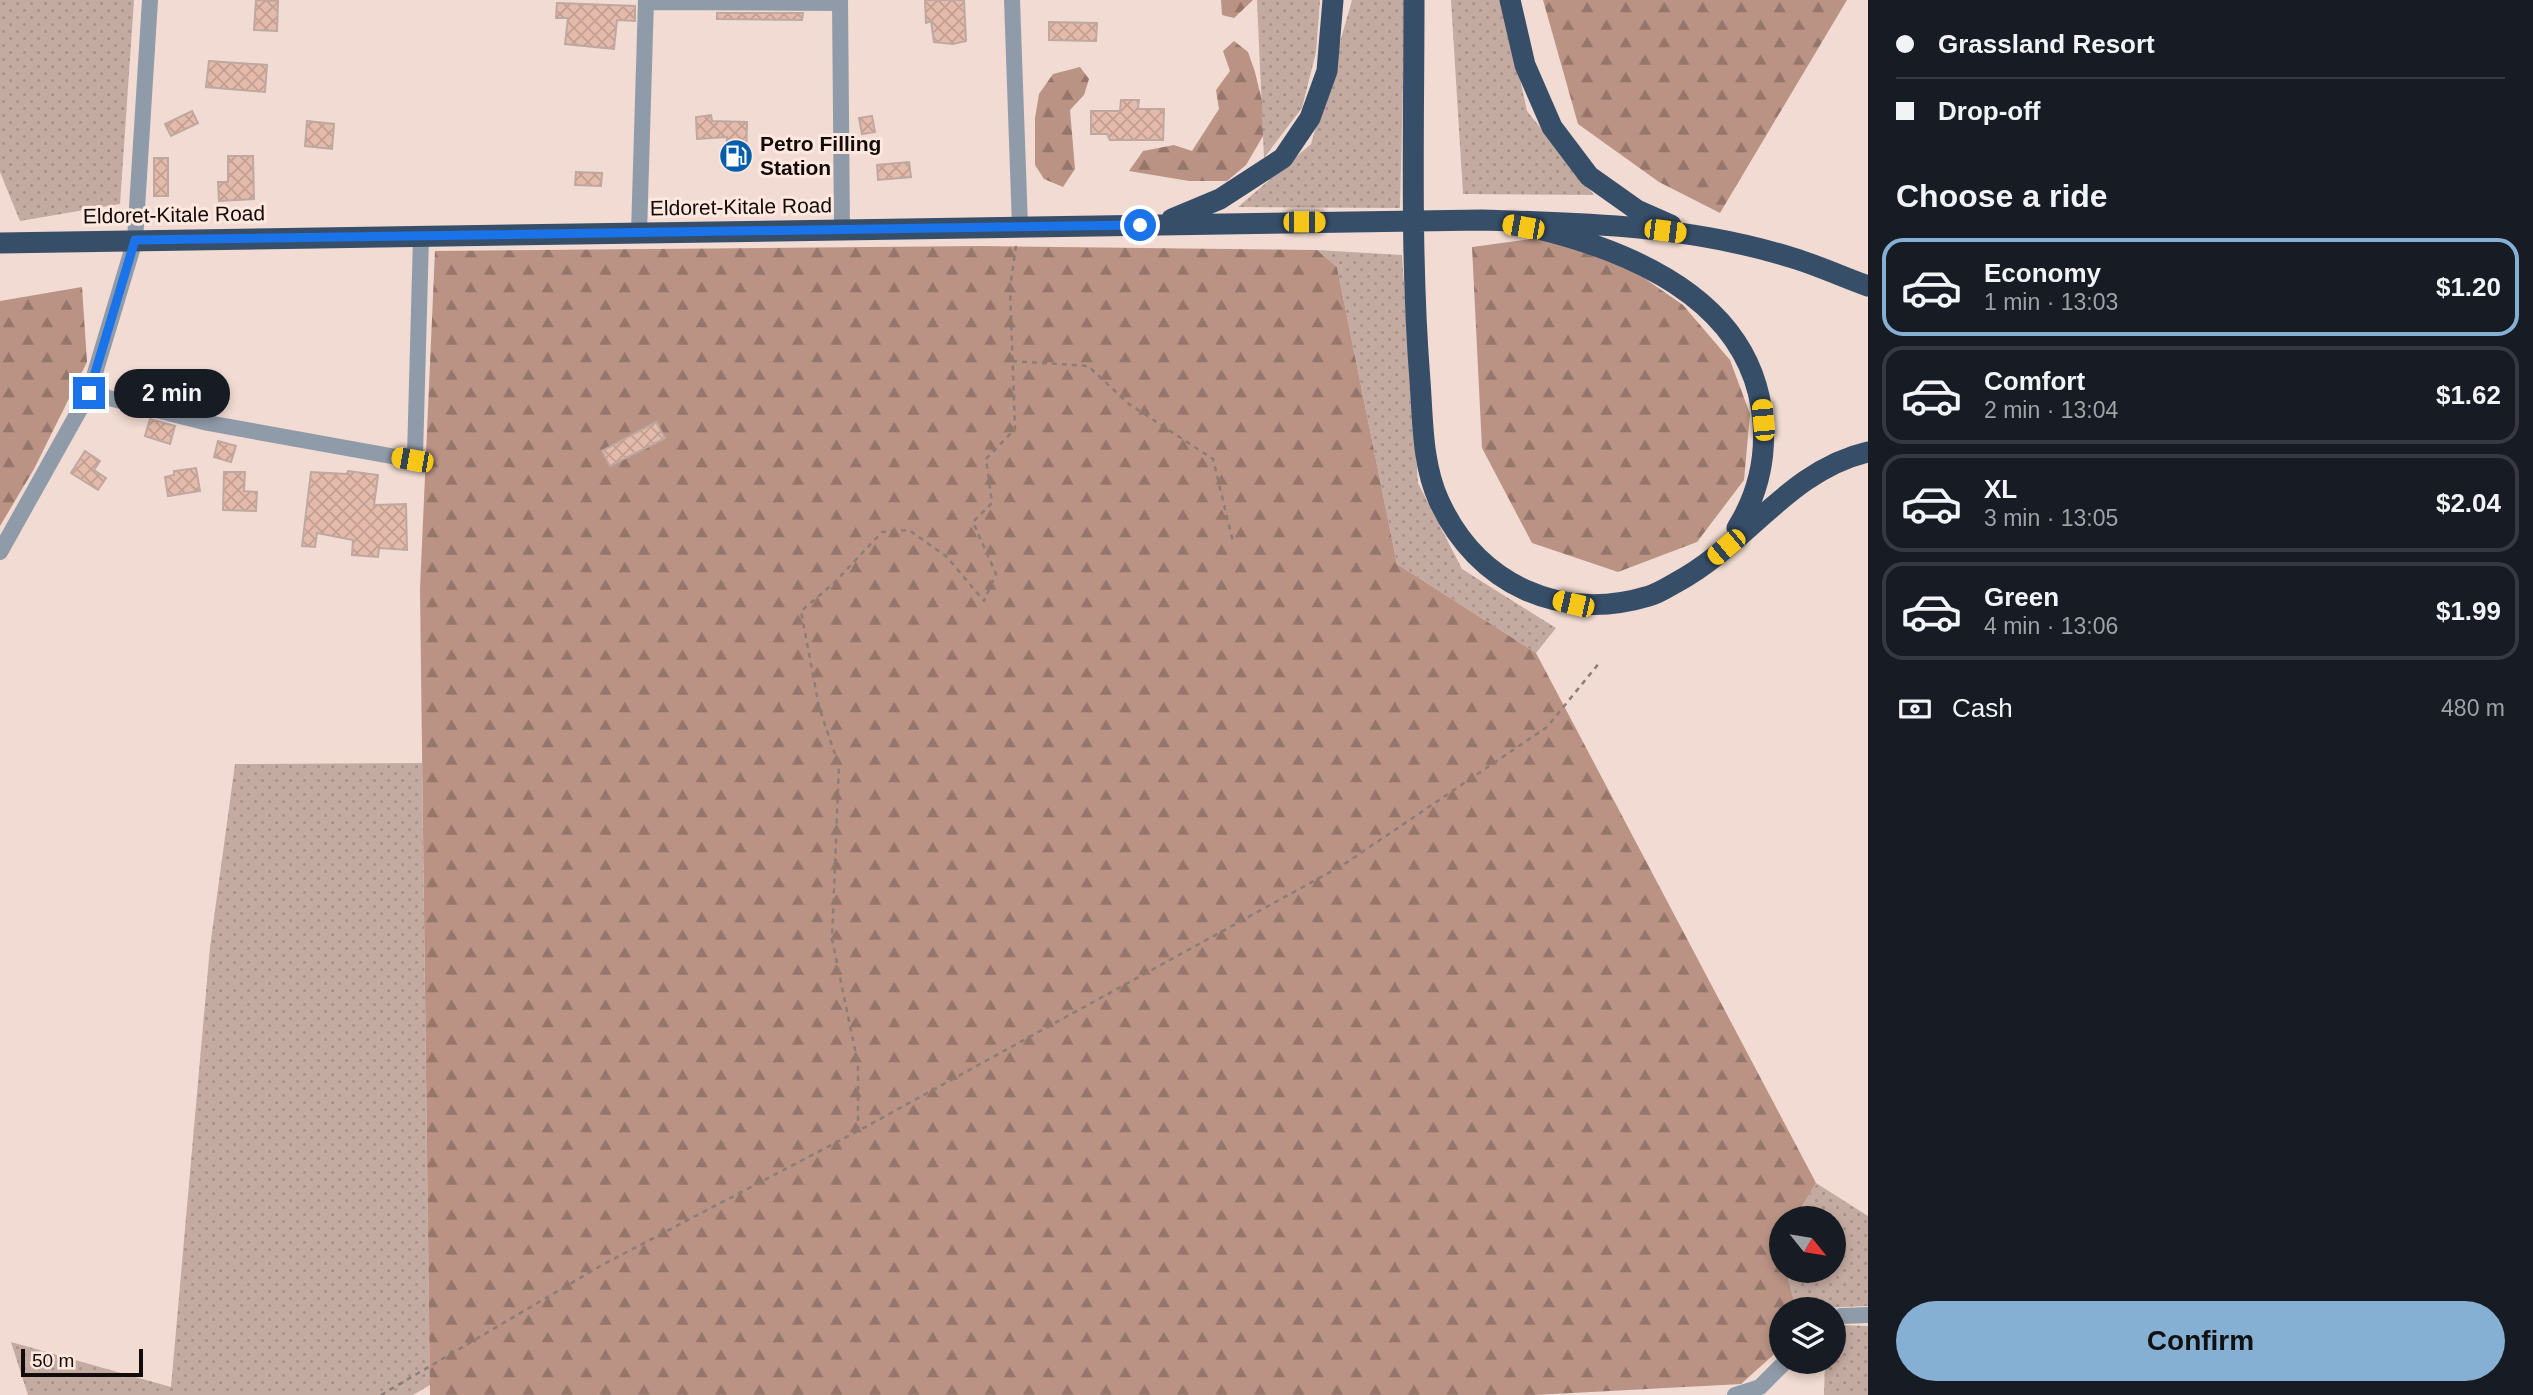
<!DOCTYPE html>
<meta charset="utf-8">
<style>
body{margin:0;font-family:Arial,sans-serif;background:#242831;color:#f1f3f6;height:100vh;display:flex;flex-direction:column;font-size:26px;white-space:nowrap}
*{box-sizing:border-box;margin:0}
p{font-size:23px;color:#9ea1a6}
.icon{flex:none;width:38px;height:38px;fill:none;stroke:currentColor;stroke-width:2;stroke-linecap:round;stroke-linejoin:round}
.map{position:relative;flex:1;overflow:hidden}
.details{display:flex;flex-direction:column;background:#171b24;width:665px}
.details>*{flex:none}
.top-card{display:grid;align-content:center;height:154px;padding:0 28px;background:#171b24}
.needle{width:46px;rotate:120deg}
.tools{position:absolute;left:1769px;top:1206px;display:grid;gap:14px}
.tools a{display:grid;place-items:center;width:77px;height:77px;border-radius:50%;background:#171b24;box-shadow:0 4px 10px #0003;font-size:35px}
.scale{position:absolute;left:21px;bottom:18px;width:122px;box-sizing:border-box;padding-left:7px;border:4px solid #130b09;border-top:0;font-size:19px;line-height:24px;white-space:nowrap;color:#130b09;-webkit-text-stroke:5px #ffe8df;paint-order:stroke}
.end{position:absolute;width:32px;height:32px;margin:-16px;border:9px solid #1a73e8;background:#fff;box-shadow:0 0 0 4px #fff}
.from{border-radius:50%}
.bubble{position:absolute;height:49px;border-radius:24px;background:#171b24;box-shadow:0 4px 10px #0003;font-size:23px;font-weight:700;line-height:49px;text-align:center}
.car{position:absolute;width:21px;height:42px;margin:-21px -10px;border-radius:9px;box-shadow:0 0 5px 2px #0007;background:linear-gradient(#f5c518 24%,#345 0 40%,#f5c518 0 76%,#345 0 86%,#f5c518 0)}
.top-card b{display:flex;align-items:center;gap:24px;height:66px;font-size:26px}
.top-card b+b{border-top:2px solid #363941}
.top-card i{width:18px;height:18px;background:#f1f3f6}
ul{padding:0;list-style:none}
li{display:flex;align-items:center;gap:21px;height:98px;margin:0 14px 10px;padding:0 14px;border:4px solid #363941;border-radius:21px}
li div{flex:1}
li b{display:block;font-size:26px}
li em{font-style:normal;font-weight:700}
li.on{border-color:#85b0d4}
li>.icon{width:63px;height:63px;stroke-width:1.5}
h2{padding:0 28px;font-size:32px;line-height:84px}
.pay{display:flex;align-items:center;gap:18px;height:77px;padding:0 28px;font-size:26px}
.pay p{margin-inline-start:auto}
.cta{display:flex;gap:14px;margin-top:auto;padding:14px 28px}
.cta a{flex:1;height:80px;border-radius:42px;background:#85b0d4;color:#111;font-size:28px;font-weight:700;line-height:80px;text-align:center}
main{display:flex;flex:1;min-height:0}
.map>svg:first-child{display:block}
</style>
<main>
<div class="map">
<svg width="1868" height="1395" viewBox="0 0 1868 1395">
<defs>
<pattern id="grass-dots" width="8" height="8" patternUnits="userSpaceOnUse" patternTransform="scale(1.75)"><rect width="8" height="8" fill="#c4aba1"/><path d="M2 2h.1M6 6h.1" fill="none" stroke="#a89289" stroke-width="1.8" stroke-linecap="round"/></pattern>
<pattern id="forest-firs" width="22" height="20" patternUnits="userSpaceOnUse" patternTransform="scale(1.75)"><rect width="22" height="20" fill="#ba9384"/><path d="M5 1l3.5 6h-7zM16 11l3.5 6h-7z" fill="#96766a"/></pattern>
<pattern id="building-cross-hatch" width="8" height="8" patternUnits="userSpaceOnUse" patternTransform="scale(1.75)"><rect width="8" height="8" fill="#e4bbab"/><path d="M0 0l8 8M0 8l8-8" fill="none" stroke="#c39f92"/></pattern>
</defs>
<rect width="100%" height="100%" fill="#f1dbd2"/>
<!-- grass -->
<path fill="url(#grass-dots)" d="M0,0h134l-14,204 -100,17 -20,-49z
M1257,0h63l-4,52 -14,56 -38,50z
M1352,0h53l-5,208 -162,-1 73,-63z
M1451,0h52l24,111 67,84 -131,-1z
M1317,250l85,5 16,228 44,86 94,59 -20,25 -139,-89 -60,-297z
M422,763l8,622 -17,10h-385l-17,-53 160,45 39,-440 25,-183z
M1816,1183l52,33v90l-75,3 1,-8 -8,-30 48,-1v-52h-39z
M1838,1325l30,1v69h-44l1,-33h9v-31z"/>
<!-- forest -->
<path fill="url(#forest-firs)" d="M1221,0h32l-19,18 -12,-3z
M1543,0h304l-127,213 -61,-31 -81,-58z
M1234,41l14,11 7,20 7,29 1,35 -17,29 -19,16h-38l-60,-10 14,-20 31,-6 18,6 27,-42 -3,-19 14,-19 -7,-20z
M1080,67l9,12 -5,16 -14,15 5,59 -12,18 -19,-8 -9,-14v-47l4,-24 14,-20z
M1546,237l88,34 49,34 47,55 20,54 -6,66 -47,62 -79,30 -86,-29 -50,-95 -10,-201z
M980,246l337,4 20,17 60,297 139,89 280,530 -21,35h-13l-1,22 -2,4 3,26 4,1 8,30 -1,8h-11l-1,39 -40,36 -206,11h-1105l-10,-806 15,-338z
M82,287l5,75 -53,107 -34,57v-225z"/>
<!-- building -->
<path fill="url(#building-cross-hatch)" stroke="#bea8a0" stroke-width="2" d="M256,0l22,1 -1,30 -23,-1z
M925,0h39l2,41 -13,3 -19,-2 -3,-21 -5,2z
M557,3l78,3v15l-18,-1 -3,29 -49,-5 3,-26h-12z
M717,13h86l-1,7 -85,-1z
M1049,22l48,1 -1,18 -47,-1z
M209,61l58,4 -2,27 -59,-5z
M1121,100h18l-1,9h26l-1,31h-53l-3,-6h-16v-23h29z
M192,111l6,12 -27,13 -6,-12z
M711,115l1,6 35,1 -1,43 -20,-1 1,-27 -30,2 -1,-22z
M872,116l3,16 -13,2 -3,-16z
M307,121l27,3 -2,25 -27,-3z
M228,156h25l1,43 -35,2 -1,-19h10z
M154,158h14v38h-14z
M909,162l2,15 -33,3 -1,-15z
M576,172l26,1 -1,13 -26,-1z
M150,419l25,7 -5,18 -25,-8z
M656,422l9,16 -55,28 -8,-15z
M218,441l18,5 -5,16 -17,-5z
M85,451l15,10 -6,9 12,8 -8,12 -27,-17z
M196,468l4,23 -32,5 -3,-19 9,-2v-4z
M348,471l30,4 -4,30 32,-1 1,46 -28,-2 -1,9 -26,-2 1,-15 -36,-7 -2,14 -13,-1 9,-74 36,2z
M224,472h21l-1,19 13,1 -1,19 -33,-1z"/>
<g fill="none" stroke-linecap="round" stroke-linejoin="round">
<!-- path -->
<path stroke="#8c7d77" stroke-width="2.5" stroke-dasharray="5 5" stroke-linecap="butt" d="M1016,246l-6,42 5,141 -29,30 6,44 -19,19 23,52 -12,27 -37,-44 -38,-27 -27,2 -48,51 -33,28 18,96 20,59 -7,173 26,125v67l485,-266 204,-138 53,-65
M1012,361l76,5 41,38 84,55 20,83
M381,1395l221,-130 256,-134"/>
<!-- street -->
<path stroke="#909ba9" stroke-width="16" d="M840,0l2,230
M1012,0l8,226
M646,2l194,1
M639,233l7,-233
M89,393l119,30 205,37 2,-4 6,-219
M0,552l89,-159 46,-153 15,-240
M1834,1320l7,-4 27,-1
M1735,1395l25,-8 25,-25"/>
<!-- highway -->
<path stroke="#374e69" stroke-width="21" d="M1414,0c0,127 -4,255 6,381 3,40 2,83 19,120 38,83 121,122 210,95 10,-3 19,-9 28,-14 68,-36 112,-112 191,-130
M1510,0l15,65 27,62 37,49 48,34 34,15
M1172,219l48,-20 63,-41 27,-40 17,-47 6,-71
M1543,230c99,25 211,76 220,192 3,39 -6,74 -26,106
M0,243l1482,-23c105,3 210,6 311,38 26,8 50,19 75,28"/>
</g>
<g fill="none" stroke-linecap="round" stroke-linejoin="round">
<!-- route -->
<path stroke="#1a73e8" stroke-width="9" d="M89,393l46,-153 1005,-15"/>
</g>
<!-- icons -->
<defs>
<g id="fuel-disc" transform="scale(1.75)"><circle r="9.5" fill="#005eab" stroke="#ffe8df"/><path d="M-5.5-6h7V0h2V4h1.3V-2.5L3-4.5l.8-.8L6-3V5H2.5V1h-1V6h-7ZM-4.2-4.7v3.2H.2V-4.7Z" fill="#fff"/></g>
</defs>
<g fill-rule="evenodd">
<use href="#fuel-disc" x="736" y="156"/>
</g>
<g text-anchor="middle" stroke-width="6" stroke-linejoin="round" paint-order="stroke">
<!-- poi labels -->
<g font-size="21" font-weight="bold" fill="#130b09" stroke="#ffe8df" text-anchor="start">
<text x="760" y="151">Petro Filling<tspan x="760" dy="24">Station</tspan></text>
</g>
<!-- street labels -->
<g font-size="21" fill="#130b09" stroke="#ffe8df">
<text transform="translate(741 207) rotate(-1)" y="7">Eldoret-Kitale Road</text>
<text transform="translate(174 215) rotate(-1)" y="7">Eldoret-Kitale Road</text>
</g>
</g>
</svg>
<div class="tools">
<a><svg class="needle" viewBox="-14 -14 28 28"><path d="M0-13l5 13h-10z" fill="#e53935"/><path d="M0 13l5-13h-10z" fill="#9ea1a6"/></svg></a>
<a><svg class="icon" aria-label="layers" viewBox="0 0 24 24"><path d="M12 4l9 5-9 5-9-5zM3 14l9 5 9-5"/></svg></a>
</div>
<div class="scale">50 m</div>
<i class="end from" style="left:1140px;top:225px"></i>
<i class="end" style="left:89px;top:393px"></i>
<div class="bubble" style="left:114px;top:369px;width:116px">2 min</div>
<i class="car" style="left:1304px;top:222px;rotate:90deg"></i>
<i class="car" style="left:1523px;top:227px;rotate:280deg"></i>
<i class="car" style="left:1665px;top:231px;rotate:97deg"></i>
<i class="car" style="left:1763px;top:420px;rotate:355deg"></i>
<i class="car" style="left:412px;top:460px;rotate:280deg"></i>
<i class="car" style="left:1726px;top:547px;rotate:230deg"></i>
<i class="car" style="left:1573px;top:604px;rotate:283deg"></i>
</div>
<section class="details">
<div class="top-card">
<b><i class="from"></i>Grassland Resort</b>
<b><i></i>Drop-off</b>
</div>
<h2>Choose a ride</h2>
<ul>
<li class="on"><svg class="icon" aria-label="car" viewBox="0 0 24 24"><path d="M5 17H2v-5l4-1 3-4h7l3 4 3 1v5h-3M9 17h6M6 11h13"/><circle cx="7" cy="17" r="2"/><circle cx="17" cy="17" r="2"/></svg><div><b>Economy</b><p>1 min · 13:03</p></div><em>$1.20</em></li>
<li><svg class="icon" aria-label="car" viewBox="0 0 24 24"><path d="M5 17H2v-5l4-1 3-4h7l3 4 3 1v5h-3M9 17h6M6 11h13"/><circle cx="7" cy="17" r="2"/><circle cx="17" cy="17" r="2"/></svg><div><b>Comfort</b><p>2 min · 13:04</p></div><em>$1.62</em></li>
<li><svg class="icon" aria-label="car" viewBox="0 0 24 24"><path d="M5 17H2v-5l4-1 3-4h7l3 4 3 1v5h-3M9 17h6M6 11h13"/><circle cx="7" cy="17" r="2"/><circle cx="17" cy="17" r="2"/></svg><div><b>XL</b><p>3 min · 13:05</p></div><em>$2.04</em></li>
<li><svg class="icon" aria-label="car" viewBox="0 0 24 24"><path d="M5 17H2v-5l4-1 3-4h7l3 4 3 1v5h-3M9 17h6M6 11h13"/><circle cx="7" cy="17" r="2"/><circle cx="17" cy="17" r="2"/></svg><div><b>Green</b><p>4 min · 13:06</p></div><em>$1.99</em></li>
</ul>
<div class="pay"><svg class="icon" aria-label="cash" viewBox="0 0 24 24"><path d="M3 7h18v10H3z"/><circle cx="12" cy="12" r="2"/></svg>Cash<p>480 m</p></div>
<div class="cta"><a>Confirm</a></div>
</section>
</main>
